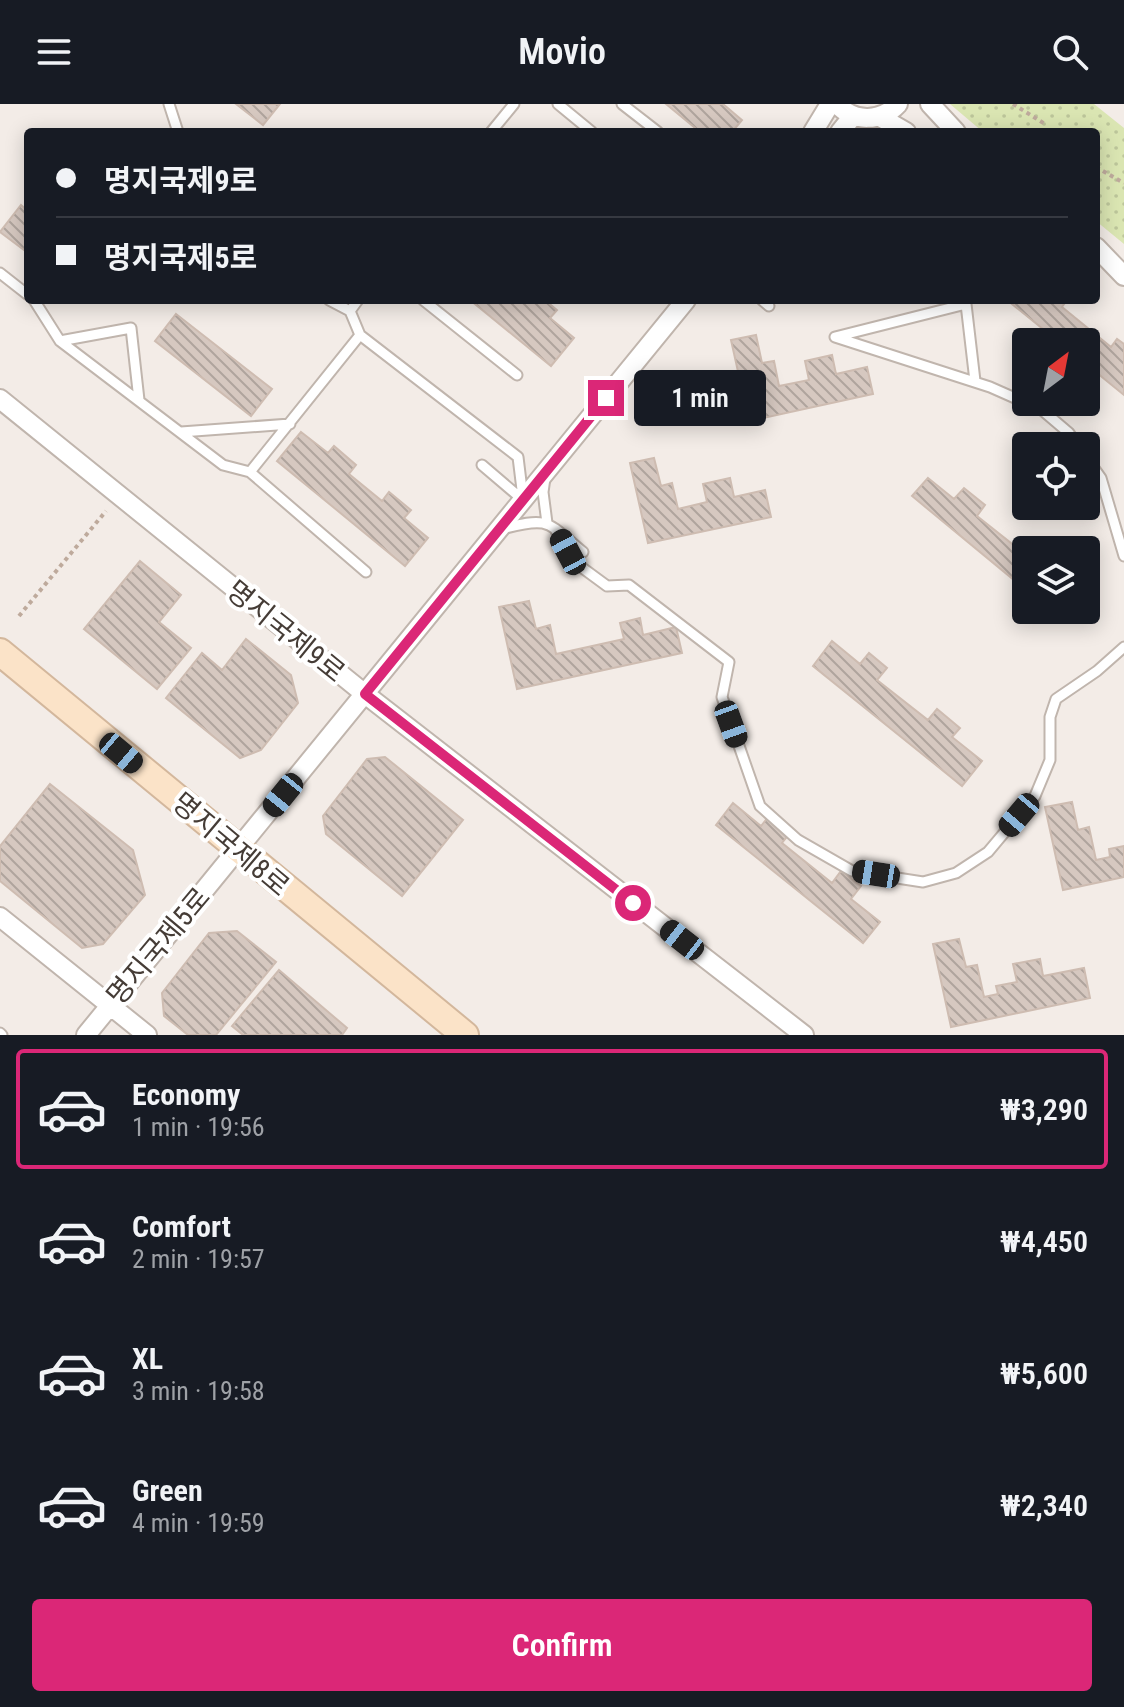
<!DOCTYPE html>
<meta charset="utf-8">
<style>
body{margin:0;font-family:"Roboto Condensed","Noto Sans KR",sans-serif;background:#242831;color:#f1f3f6;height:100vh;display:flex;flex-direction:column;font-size:30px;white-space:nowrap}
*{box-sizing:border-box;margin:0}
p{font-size:26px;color:#9ea1a6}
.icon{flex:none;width:44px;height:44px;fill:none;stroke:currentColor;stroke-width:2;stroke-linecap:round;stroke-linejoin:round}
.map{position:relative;height:931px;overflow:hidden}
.details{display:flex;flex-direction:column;background:#171b24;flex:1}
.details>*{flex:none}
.banner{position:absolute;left:24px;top:24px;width:1076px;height:176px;border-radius:8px;box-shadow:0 4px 20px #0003;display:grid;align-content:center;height:176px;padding:0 32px;background:#171b24}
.needle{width:52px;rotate:32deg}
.fabs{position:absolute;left:1012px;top:224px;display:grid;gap:16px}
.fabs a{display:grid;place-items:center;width:88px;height:88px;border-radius:8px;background:#171b24;box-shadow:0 4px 20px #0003;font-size:40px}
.end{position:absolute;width:36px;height:36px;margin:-18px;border:10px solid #db2777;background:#fff;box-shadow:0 0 0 4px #fff}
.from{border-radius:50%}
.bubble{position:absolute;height:56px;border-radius:8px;background:#171b24;box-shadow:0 4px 20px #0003;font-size:26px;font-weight:600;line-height:56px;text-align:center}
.car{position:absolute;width:24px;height:48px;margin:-24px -12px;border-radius:10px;box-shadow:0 0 6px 2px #0007;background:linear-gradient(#222 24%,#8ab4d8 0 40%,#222 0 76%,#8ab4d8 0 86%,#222 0)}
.banner b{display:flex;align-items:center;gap:28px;height:76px;font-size:30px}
.banner b+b{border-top:2px solid #363941}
.banner i{width:20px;height:20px;background:#f1f3f6}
ul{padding:14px 0 0;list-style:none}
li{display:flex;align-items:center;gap:24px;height:120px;margin:0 16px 12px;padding:0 16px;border:4px solid transparent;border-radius:8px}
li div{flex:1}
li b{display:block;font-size:30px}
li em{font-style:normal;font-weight:600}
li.selected{border-color:#db2777}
li>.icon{width:72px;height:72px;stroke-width:1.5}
.button{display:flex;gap:16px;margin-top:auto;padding:16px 32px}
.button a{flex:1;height:92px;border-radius:8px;background:#db2777;color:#fff;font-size:32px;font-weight:600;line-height:92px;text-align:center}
header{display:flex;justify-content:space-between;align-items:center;height:104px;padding:0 32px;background:#171b24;font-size:36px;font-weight:600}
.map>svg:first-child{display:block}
</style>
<header><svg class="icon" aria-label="menu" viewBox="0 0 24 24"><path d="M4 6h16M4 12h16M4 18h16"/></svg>Movio<svg class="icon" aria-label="search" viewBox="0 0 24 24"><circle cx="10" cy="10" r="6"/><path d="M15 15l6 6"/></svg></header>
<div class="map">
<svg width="1124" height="931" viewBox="0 0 1124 931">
<defs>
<pattern id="park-dots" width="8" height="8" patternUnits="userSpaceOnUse" patternTransform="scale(2)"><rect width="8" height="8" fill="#dae5b2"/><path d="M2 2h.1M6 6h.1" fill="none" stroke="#bcc59a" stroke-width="1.8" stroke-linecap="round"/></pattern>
<pattern id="building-back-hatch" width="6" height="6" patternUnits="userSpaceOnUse" patternTransform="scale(2)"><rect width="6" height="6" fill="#d6c8c0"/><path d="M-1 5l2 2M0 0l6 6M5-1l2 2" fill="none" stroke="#afa49d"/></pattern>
</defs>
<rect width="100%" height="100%" fill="#f3ece7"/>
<!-- park -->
<path fill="url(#park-dots)" d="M950,0h144l30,24v116l-28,-23v-89h-113z"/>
<!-- building -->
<path fill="url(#building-back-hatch)" stroke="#cebcb1" stroke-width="2" d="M236,0h44l-17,21z
M666,0h57l19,16 -10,12h-32z
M21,101l7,6v42l-28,-21z
M470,196h75l12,10 -7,8 24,20 -23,28z
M1007,196h60l-5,7 49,40 6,-8 7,5v51l-38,-31v-22h-27z
M176,210l96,75 -21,27 -96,-75z
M756,231l6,28 12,-2 5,25 30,-6 -4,-19 27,-6 4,19 31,-7 6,27 -124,27 -18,-81z
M301,328l27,21 6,-7 22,19 -7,9 33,27 7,-9 22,18 -7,8 24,20 -23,28 -128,-105z
M654,354l7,28 11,-3 6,26 29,-7 -4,-18 27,-6 4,19 31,-7 6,27 -123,26 -18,-80z
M928,374l26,21 10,-11 21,17 -8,11 49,39v35l-114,-94z
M140,457l41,34 -22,27 32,26 -34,41 -73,-60z
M529,497l7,28 14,-4 6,29 68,-15 -4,-16 20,-5 3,17 33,-8 6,26 -165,36 -18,-82z
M246,535l45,36 7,28 -37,47 -21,8 -74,-60 36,-45 20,17z
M832,537l28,23 9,-11 18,15 -10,12 51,40 9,-11 23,19 -8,9 30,24 -20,25 -149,-120z
M385,653l78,63 -61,76 -76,-62 -3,-18 44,-57z
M50,680l83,66 12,45 -42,49 -21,4 -82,-67v-35z
M1072,698l6,28 11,-3 7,33 14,-3 -1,-8 15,-3v31l-61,13 -18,-83z
M733,699l28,23 8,-10 21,17 -8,10 50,40 9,-12 20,15 -10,13 29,23 -17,21 -147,-118z
M237,827l39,31 -60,73h-28l-24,-19 -2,-23 47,-60z
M959,835l7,28 11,-2 7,32 14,-3 -2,-8 21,-4 -4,-18 27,-5 3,17 41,-8 6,30 -139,29 -18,-83z
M279,866l68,58 -5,7h-99l-11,-9z"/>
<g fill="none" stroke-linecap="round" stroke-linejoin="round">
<!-- lane casing -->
<g stroke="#c0b5ad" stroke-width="13">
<path id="lane" d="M169,0l9,28
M558,0l34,28
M622,0l36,28
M491,28l23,-28
M0,169l28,22
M34,196l26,41 163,124 27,7 116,100
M329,196l21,11
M358,196l-8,11 10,24 158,122 5,41
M423,196l94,75
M762,196l7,6
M835,233l155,50 52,23 27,23 9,13
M835,233l131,-33 9,77
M60,237l71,-13 8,72
M181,328l109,-8
M1086,353l15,21 23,78
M482,361l41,35
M250,368l110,-137
M545,374l-2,14 4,31
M502,425c48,-13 45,-7 81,23
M555,425l18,32 34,25 22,-1 100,77 -7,35 38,109 38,34 54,31 71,11 33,-9 32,-21 47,-56 15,-36v-43l6,-18 41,-28 27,-24
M0,929l2,2"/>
</g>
<!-- street casing -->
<g stroke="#c0b5ad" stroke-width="22">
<path id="street" d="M837,0c17,19 44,18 61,0
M930,0l26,28
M880,13l26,15
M813,28l17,-28
M840,28l13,-16
M1096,143l28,29
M0,295l365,295 439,341
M0,813l147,118
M86,931l600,-735"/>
</g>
<!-- secondary casing -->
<g stroke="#d3b79c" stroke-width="30">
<path id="secondary" d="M0,548l465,383"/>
</g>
<!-- path -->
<path stroke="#beaa9c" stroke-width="4" stroke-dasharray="4 4" stroke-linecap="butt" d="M1013,0l32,20
M1096,63l28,16
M19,512l87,-105"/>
<!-- lane -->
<use href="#lane" stroke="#fff" stroke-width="9"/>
<!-- street -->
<use href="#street" stroke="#fff" stroke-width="18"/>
<!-- secondary -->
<use href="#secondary" stroke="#fbe3c8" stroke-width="26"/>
</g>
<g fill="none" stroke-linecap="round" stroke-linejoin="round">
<!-- route -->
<path stroke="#db2777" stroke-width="10" d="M606,294l-241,296 268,209"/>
</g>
<g text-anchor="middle" stroke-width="8" stroke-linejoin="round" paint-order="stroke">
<!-- street labels -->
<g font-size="28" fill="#453c36" stroke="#fff">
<text transform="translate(286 527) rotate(39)" y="10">명지국제9로</text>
<text transform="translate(231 740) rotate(40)" y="10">명지국제8로</text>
<text transform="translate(158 842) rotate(-50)" y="10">명지국제5로</text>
</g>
</g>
</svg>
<div class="fabs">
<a><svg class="needle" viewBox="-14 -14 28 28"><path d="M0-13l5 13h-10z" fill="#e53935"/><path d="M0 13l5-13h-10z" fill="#9ea1a6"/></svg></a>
<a><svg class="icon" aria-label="locate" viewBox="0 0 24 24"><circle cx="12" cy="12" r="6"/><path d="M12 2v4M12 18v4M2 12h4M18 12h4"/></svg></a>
<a><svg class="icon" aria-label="layers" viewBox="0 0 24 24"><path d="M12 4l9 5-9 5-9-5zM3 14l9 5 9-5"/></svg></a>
</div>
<i class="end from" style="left:633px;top:799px"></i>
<i class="end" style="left:606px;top:294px"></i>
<div class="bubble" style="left:634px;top:266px;width:132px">1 min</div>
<i class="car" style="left:568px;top:448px;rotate:332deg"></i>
<i class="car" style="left:731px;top:620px;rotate:160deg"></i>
<i class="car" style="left:121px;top:649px;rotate:130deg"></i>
<i class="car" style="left:283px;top:691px;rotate:219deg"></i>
<i class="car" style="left:1019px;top:711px;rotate:220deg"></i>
<i class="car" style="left:876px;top:770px;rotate:279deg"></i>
<i class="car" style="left:682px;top:836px;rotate:308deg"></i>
<div class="banner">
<b><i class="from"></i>명지국제9로</b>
<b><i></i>명지국제5로</b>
</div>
</div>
<section class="details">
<ul>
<li class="selected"><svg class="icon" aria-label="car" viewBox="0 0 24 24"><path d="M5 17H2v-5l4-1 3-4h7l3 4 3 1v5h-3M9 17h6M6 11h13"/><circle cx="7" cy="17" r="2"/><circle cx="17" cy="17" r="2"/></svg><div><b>Economy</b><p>1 min · 19:56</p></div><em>₩3,290</em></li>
<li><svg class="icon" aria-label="car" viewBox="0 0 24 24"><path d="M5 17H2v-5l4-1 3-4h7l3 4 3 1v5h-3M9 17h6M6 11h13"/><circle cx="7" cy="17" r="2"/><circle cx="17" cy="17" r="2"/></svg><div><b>Comfort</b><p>2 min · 19:57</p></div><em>₩4,450</em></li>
<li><svg class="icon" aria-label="car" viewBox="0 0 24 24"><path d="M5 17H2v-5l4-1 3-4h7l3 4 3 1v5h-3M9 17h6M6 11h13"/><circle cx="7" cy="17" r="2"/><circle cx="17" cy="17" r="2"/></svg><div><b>XL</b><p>3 min · 19:58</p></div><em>₩5,600</em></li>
<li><svg class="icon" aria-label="car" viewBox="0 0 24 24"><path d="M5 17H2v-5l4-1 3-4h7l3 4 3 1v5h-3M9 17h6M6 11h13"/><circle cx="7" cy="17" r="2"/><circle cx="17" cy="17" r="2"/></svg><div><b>Green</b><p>4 min · 19:59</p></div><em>₩2,340</em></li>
</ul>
<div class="button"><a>Confirm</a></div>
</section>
